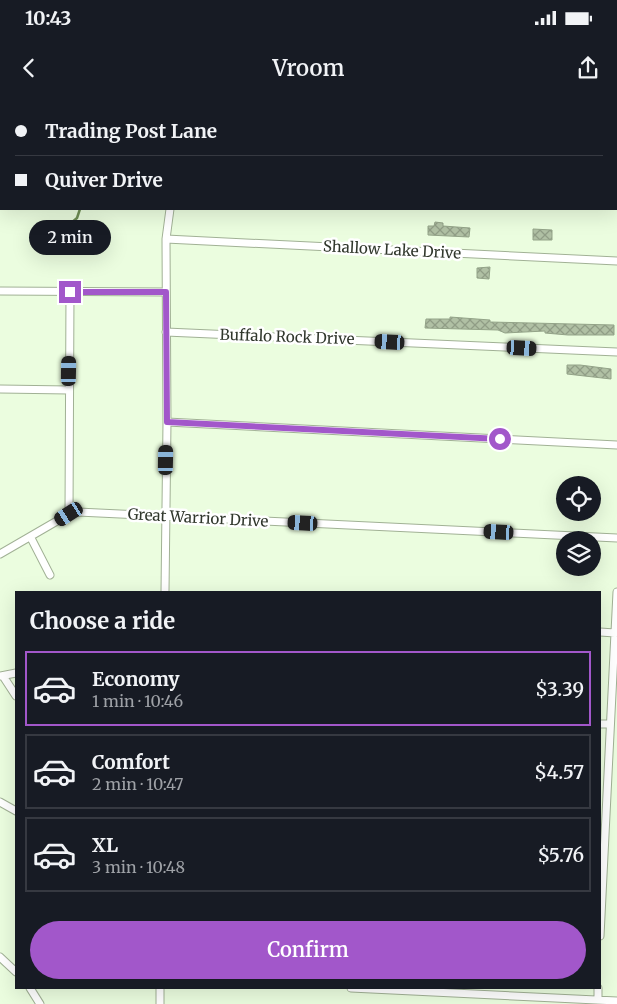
<!DOCTYPE html>
<meta charset="utf-8">
<style>
body{margin:0;font-family:Merriweather,serif;background:#20242c;color:#f1f3f6;height:100vh;display:flex;flex-direction:column;font-size:19px;white-space:nowrap}
*{box-sizing:border-box;margin:0}
p{font-size:16px;color:#9ea1a6}
.icon{flex:none;width:28px;height:28px;fill:none;stroke:currentColor;stroke-width:2;stroke-linecap:round;stroke-linejoin:round}
.map{position:relative;flex:1;overflow:hidden}
.side{position:absolute;left:15px;top:491px;width:586px;height:398px;display:flex;flex-direction:column;background:#171b24;border-radius:0px;box-shadow:0 5px 20px #0002}
.side>*{flex:none}
.top-card{position:absolute;left:0px;top:0px;width:618px;height:110px;box-shadow:0 5px 20px #0002;display:grid;align-content:center;height:110px;padding:0 15px;background:#171b24}
.buttons{position:absolute;left:556px;top:376px;display:grid;gap:10px}
.buttons a{display:grid;place-items:center;width:45px;height:45px;border-radius:50%;background:#171b24;box-shadow:0 5px 20px #0002;font-size:25px}
.end{position:absolute;width:22px;height:22px;margin:-11px;border:6px solid #a257ca;background:#fff;box-shadow:0 0 0 2px #fff}
.from{border-radius:50%}
.bubble{position:absolute;height:35px;border-radius:18px;background:#171b24;box-shadow:0 5px 20px #0002;font-size:16px;font-weight:600;line-height:35px;text-align:center}
.car{position:absolute;width:15px;height:30px;margin:-15px -8px;border-radius:6px;box-shadow:0 0 4px 1px #0007;background:linear-gradient(#222 24%,#8ab4d8 0 40%,#222 0 76%,#8ab4d8 0 86%,#222 0)}
.top-card b{display:flex;align-items:center;gap:18px;height:48px;font-size:19px}
.top-card b+b{border-top:1px solid #363941}
.top-card i{width:12px;height:12px;background:#f1f3f6}
ul{padding:0;list-style:none}
li{display:flex;align-items:center;gap:15px;height:75px;margin:0 10px 8px;padding:0 5px;border:2px solid #363941;border-radius:0px}
li div{flex:1}
li b{display:block;font-size:19px}
li em{font-style:normal;font-weight:600}
li.on{border-color:#a257ca}
li>.icon{width:45px;height:45px;stroke-width:1.5}
h2{padding:0 15px;font-size:22px;line-height:60px}
.button{display:flex;gap:10px;margin-top:auto;padding:10px 15px}
.button a{flex:1;height:58px;border-radius:30px;background:#a257ca;color:#fff;font-size:20px;font-weight:600;line-height:58px;text-align:center}
.status{display:flex;justify-content:space-between;align-items:center;height:35px;padding:0 25px;background:#171b24;direction:ltr}
.status svg{height:14px;fill:currentColor}
header{display:flex;justify-content:space-between;align-items:center;height:65px;padding:0 15px;background:#171b24;font-size:22px;font-weight:600}
.map>svg:first-child{display:block}
</style>
<div class="status"><b>10:43</b><svg viewBox="0 0 49 12"><path d="M0 12V9h3v3zM5 12V6h3v6zM10 12V3h3v9zM15 12V0h3v12zM26 1h20v11H26zM47 4h2v5h-2z"/></svg></div>
<header><svg class="icon" aria-label="back" viewBox="0 0 24 24"><path d="M15 5l-7 7 7 7"/></svg>Vroom<svg class="icon" aria-label="share" viewBox="0 0 24 24"><path d="M12 15V3M7 8l5-5 5 5M5 13v7h14v-7"/></svg></header>
<div class="map">
<svg width="617" height="904" viewBox="0 0 617 904">
<defs>
<pattern id="building-cross-hatch" width="8" height="8" patternUnits="userSpaceOnUse" patternTransform="scale(1.25)"><rect width="8" height="8" fill="#b0c0a4"/><path d="M0 0l8 8M0 8l8-8" fill="none" stroke="#909d86"/></pattern>
</defs>
<rect width="100%" height="100%" fill="#ebfddf"/>
<g fill="none" stroke-linecap="round" stroke-linejoin="round">
<!-- stream -->
<path stroke="#6e8f54" stroke-width="2.5" d="M616,16l1,-1
M57,135l20,-17 3,-9"/>
</g>
<!-- building -->
<path fill="url(#building-cross-hatch)" stroke="#93a388" d="M435,122l8,1v3l27,2 -1,9 -41,-2v-9h6z
M533,129l19,1v10h-19z
M490,167l-1,12 -12,-1v-10z
M450,217l40,3v2l124,3v10h-46l-23,-2v-2l-40,2 -7,-3 -73,-2 1,-9h24z
M567,265h13l31,4v10l-44,-5z"/>
<g fill="none" stroke-linecap="round" stroke-linejoin="round">
<!-- street casing -->
<g stroke="#a1b195" stroke-width="9">
<path id="street" d="M0,0h58
M155,0l1,1
M303,0l2,1
M287,1v-1
M465,1l2,-1
M0,96l1,-1
M166,139l451,22
M0,191l165,1
M166,232l451,20
M0,289l69,1
M167,322l450,23
M69,414l1,-222
M31,438l19,37
M0,454l69,-40 9,-2 539,26
M165,492l2,-170 -1,-183 4,-30
M600,532l15,1
M0,576l16,-3
M3,576l13,20
M600,624h10
M0,702l16,9
M600,836l17,-344
M0,857l16,15
M30,888l10,16
M351,888l266,13
M598,900v-12
M160,904v-16"/>
</g>
<!-- street -->
<use href="#street" stroke="#fff" stroke-width="7"/>
</g>
<g fill="none" stroke-linecap="round" stroke-linejoin="round">
<!-- route -->
<path stroke="#a257ca" stroke-width="6" d="M70,192h96l1,130 333,17"/>
</g>
<g text-anchor="middle" stroke-width="5" stroke-linejoin="round" paint-order="stroke">
<!-- street labels -->
<g font-size="15" fill="#30372c" stroke="#fff">
<text transform="translate(392 150) rotate(3)" y="5">Shallow Lake Drive</text>
<text transform="translate(287 237) rotate(2)" y="5">Buffalo Rock Drive</text>
<text transform="translate(198 418) rotate(3)" y="5">Great Warrior Drive</text>
</g>
</g>
</svg>
<div class="buttons">
<a><svg class="icon" aria-label="locate" viewBox="0 0 24 24"><circle cx="12" cy="12" r="6"/><path d="M12 2v4M12 18v4M2 12h4M18 12h4"/></svg></a>
<a><svg class="icon" aria-label="layers" viewBox="0 0 24 24"><path d="M12 4l9 5-9 5-9-5zM3 14l9 5 9-5"/></svg></a>
</div>
<i class="end from" style="left:500px;top:339px"></i>
<i class="end" style="left:70px;top:192px"></i>
<div class="bubble" style="left:29px;top:120px;width:82px">2 min</div>
<i class="car" style="left:390px;top:242px;rotate:273deg"></i>
<i class="car" style="left:522px;top:248px;rotate:93deg"></i>
<i class="car" style="left:69px;top:271px;rotate:1deg"></i>
<i class="car" style="left:166px;top:360px;rotate:1deg"></i>
<i class="car" style="left:69px;top:414px;rotate:238deg"></i>
<i class="car" style="left:303px;top:423px;rotate:273deg"></i>
<i class="car" style="left:499px;top:432px;rotate:273deg"></i>
<div class="top-card">
<b><i class="from"></i>Trading Post Lane</b>
<b><i></i>Quiver Drive</b>
</div>
<section class="side">
<h2>Choose a ride</h2>
<ul>
<li class="on"><svg class="icon" aria-label="car" viewBox="0 0 24 24"><path d="M5 17H2v-5l4-1 3-4h7l3 4 3 1v5h-3M9 17h6M6 11h13"/><circle cx="7" cy="17" r="2"/><circle cx="17" cy="17" r="2"/></svg><div><b>Economy</b><p>1 min · 10:46</p></div><em>$3.39</em></li>
<li><svg class="icon" aria-label="car" viewBox="0 0 24 24"><path d="M5 17H2v-5l4-1 3-4h7l3 4 3 1v5h-3M9 17h6M6 11h13"/><circle cx="7" cy="17" r="2"/><circle cx="17" cy="17" r="2"/></svg><div><b>Comfort</b><p>2 min · 10:47</p></div><em>$4.57</em></li>
<li><svg class="icon" aria-label="car" viewBox="0 0 24 24"><path d="M5 17H2v-5l4-1 3-4h7l3 4 3 1v5h-3M9 17h6M6 11h13"/><circle cx="7" cy="17" r="2"/><circle cx="17" cy="17" r="2"/></svg><div><b>XL</b><p>3 min · 10:48</p></div><em>$5.76</em></li>
</ul>
<div class="button"><a>Confirm</a></div>
</section>
</div>
